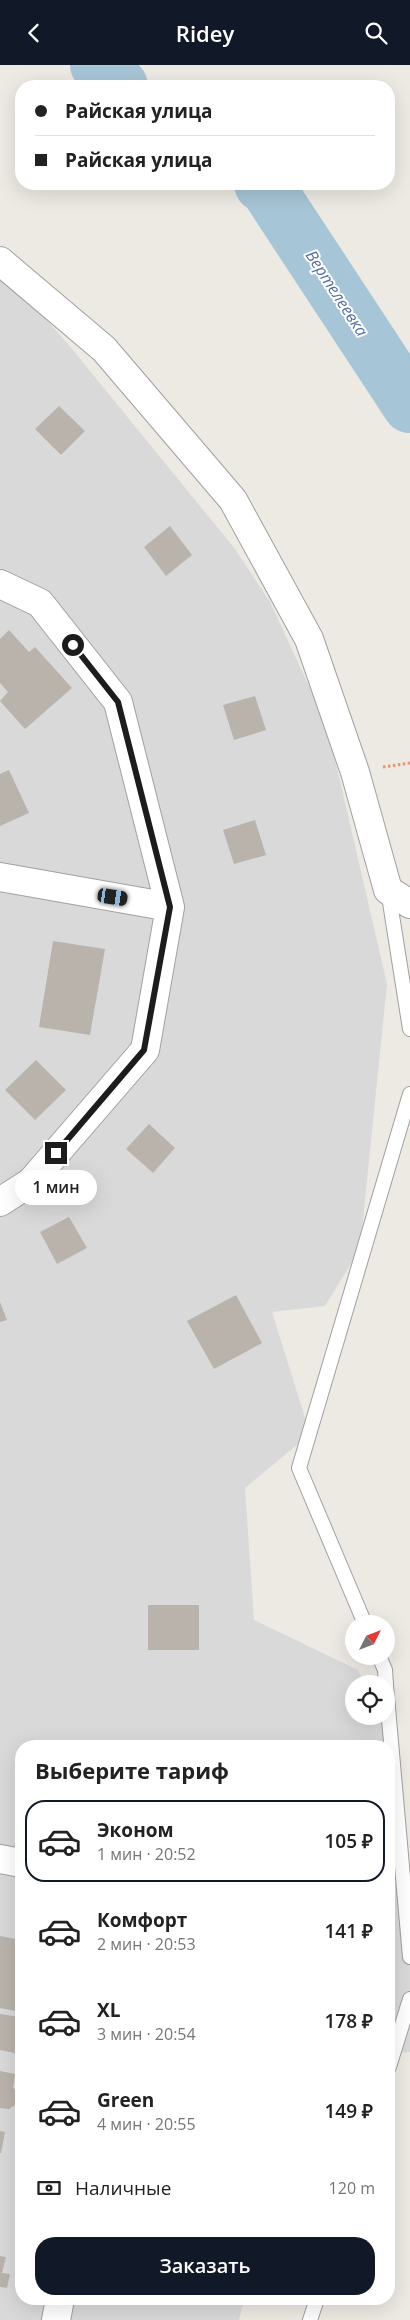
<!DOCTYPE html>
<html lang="ru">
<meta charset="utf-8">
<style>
body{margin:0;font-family:"Open Sans",sans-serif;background:#f6f6f6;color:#222;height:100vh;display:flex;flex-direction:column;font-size:19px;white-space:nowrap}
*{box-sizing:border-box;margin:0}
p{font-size:16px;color:#767676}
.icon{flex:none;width:28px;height:28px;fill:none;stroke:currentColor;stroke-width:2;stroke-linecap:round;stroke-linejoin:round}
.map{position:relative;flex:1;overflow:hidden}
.sheet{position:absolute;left:15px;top:1675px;width:380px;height:565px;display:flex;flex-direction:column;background:#fff;border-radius:20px;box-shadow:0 5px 20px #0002}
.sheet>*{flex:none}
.guide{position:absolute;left:15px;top:15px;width:380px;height:110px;border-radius:20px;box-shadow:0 5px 20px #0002;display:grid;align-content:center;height:110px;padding:0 20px;background:#fff}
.needle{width:32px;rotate:48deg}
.controls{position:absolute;left:345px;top:1550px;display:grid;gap:10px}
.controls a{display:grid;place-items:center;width:50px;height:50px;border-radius:50%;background:#fff;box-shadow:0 5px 20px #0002;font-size:25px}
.end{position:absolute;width:22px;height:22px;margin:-11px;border:6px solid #1c1c1c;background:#fff;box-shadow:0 0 0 2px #fff}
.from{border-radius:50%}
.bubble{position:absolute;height:35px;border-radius:18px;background:#fff;box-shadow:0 5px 20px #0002;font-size:16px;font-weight:600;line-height:35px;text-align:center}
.car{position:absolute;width:15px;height:30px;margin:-15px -8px;border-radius:6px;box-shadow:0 0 4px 1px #0007;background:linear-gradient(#222 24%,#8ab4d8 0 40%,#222 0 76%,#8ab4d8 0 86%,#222 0)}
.guide b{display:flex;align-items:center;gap:18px;height:48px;font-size:19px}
.guide b+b{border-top:1px solid #e0e0e0}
.guide i{width:12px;height:12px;background:#222}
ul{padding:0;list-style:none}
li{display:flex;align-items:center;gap:15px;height:82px;margin:0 10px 8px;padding:0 10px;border:2px solid transparent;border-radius:20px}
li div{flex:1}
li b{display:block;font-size:19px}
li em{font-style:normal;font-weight:600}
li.active{border-color:#111827}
li>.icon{width:45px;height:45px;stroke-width:1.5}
h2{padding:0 20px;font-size:22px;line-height:60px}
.pay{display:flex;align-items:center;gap:12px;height:55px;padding:0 20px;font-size:19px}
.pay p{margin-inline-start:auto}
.primary-button{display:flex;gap:10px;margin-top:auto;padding:10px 20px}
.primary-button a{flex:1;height:58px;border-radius:20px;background:#111827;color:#fff;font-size:20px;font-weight:600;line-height:58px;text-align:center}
header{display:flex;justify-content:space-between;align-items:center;height:65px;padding:0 20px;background:#111827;color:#fff;font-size:22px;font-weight:600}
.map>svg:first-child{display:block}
</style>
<header><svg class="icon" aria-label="back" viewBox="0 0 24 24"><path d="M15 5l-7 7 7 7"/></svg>Ridey<svg class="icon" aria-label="search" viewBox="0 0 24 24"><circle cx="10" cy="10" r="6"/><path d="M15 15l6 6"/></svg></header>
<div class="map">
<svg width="410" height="2255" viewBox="0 0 410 2255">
<rect width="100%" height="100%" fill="#eceae2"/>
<!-- residential -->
<path fill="#dad9d9" d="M0,215l24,15 44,49 167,205 35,53 57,123 60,259 -27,265 -35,57 -53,6 38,122 -65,54 9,132 104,50 7,14h-11v32h29l7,14 -1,97v-81h-368v553h223l-5,21h-239z
M389,1796l21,79v112l-21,2z"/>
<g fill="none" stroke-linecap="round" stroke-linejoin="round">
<!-- river -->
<path stroke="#a6c5d6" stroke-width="56" d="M98,0l22,21
M262,119l5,3 143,218"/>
</g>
<!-- building -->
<path fill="#b9b3ac" d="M59,341l26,25 -24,24 -26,-26z
M170,461l22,29 -26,21 -22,-29z
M9,565l20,22 6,-5 37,41 -47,41 -25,-28 8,-9 -8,-9v-44z
M255,631l11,34 -32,10 -11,-35z
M9,705l20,43 -29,13v-52z
M255,755l11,35 -32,9 -11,-34z
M53,876l52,8 -15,86 -51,-8z
M36,995l30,30 -31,30 -30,-30z
M149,1059l26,24 -22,25 -27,-24z
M69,1152l18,31 -30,16 -17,-32z
M236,1230l26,48 -48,26 -27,-48z
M0,1237l7,18 -7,2z
M148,1540h51v45h-51z
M0,1871l21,4v72l-21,-4z
M0,1949l19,3 -3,13 5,1v18l-2,5 -19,-4z
M0,2006l15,3 -2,13 5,8 -1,9 -8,5 -9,-1z
M0,2066l5,1 -4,21h-1z
M0,2191l6,1 -4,16 8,1 -3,14 -7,-1z"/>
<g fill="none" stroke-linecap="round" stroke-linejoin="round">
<!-- lane casing -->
<g stroke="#a0a0a0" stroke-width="16">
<path id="lane" d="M388,825l22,139
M365,1559l-66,-156 111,-374
M379,1591l6,14 1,14
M386,1620l24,272
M389,2002l21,-68
M310,2255l7,-21"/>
</g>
<!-- street casing -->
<g stroke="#a0a0a0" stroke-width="30">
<path id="street" d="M0,196l104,88 129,151 76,139 46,133 33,118 22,14
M0,519l40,19 78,99 52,205 -25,143 -114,132 -31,20
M0,812l170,30
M0,1794l21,4
M56,2255l4,-21"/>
</g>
<!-- path -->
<path stroke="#ec9174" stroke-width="3" stroke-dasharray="2.5 2.5" stroke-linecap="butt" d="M383,702l27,-4"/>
<!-- lane -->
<use href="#lane" stroke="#fff" stroke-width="14"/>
<!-- street -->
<use href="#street" stroke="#fff" stroke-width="28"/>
</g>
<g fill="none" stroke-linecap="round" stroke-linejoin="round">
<!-- route -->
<path stroke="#1c1c1c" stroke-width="6" d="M56,1088l88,-103 26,-143 -52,-205 -45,-57"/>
</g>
<g text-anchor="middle" stroke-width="4" stroke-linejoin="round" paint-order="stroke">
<!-- water labels -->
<g font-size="16" font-style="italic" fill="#526ea2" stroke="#fff">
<text transform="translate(337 228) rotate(57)" y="6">Вертелеевка</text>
</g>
</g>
</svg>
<div class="controls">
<a><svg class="needle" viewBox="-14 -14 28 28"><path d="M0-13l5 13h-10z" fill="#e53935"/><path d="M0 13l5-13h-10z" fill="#767676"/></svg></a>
<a><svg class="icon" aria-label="locate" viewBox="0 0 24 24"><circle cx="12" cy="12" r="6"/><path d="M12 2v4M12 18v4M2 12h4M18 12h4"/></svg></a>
</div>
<i class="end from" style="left:73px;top:580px"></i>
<i class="end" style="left:56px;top:1088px"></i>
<div class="bubble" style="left:15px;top:1105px;width:82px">1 мин</div>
<i class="car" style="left:113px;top:832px;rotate:99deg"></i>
<div class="guide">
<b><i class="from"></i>Райская улица</b>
<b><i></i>Райская улица</b>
</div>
<section class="sheet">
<h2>Выберите тариф</h2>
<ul>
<li class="active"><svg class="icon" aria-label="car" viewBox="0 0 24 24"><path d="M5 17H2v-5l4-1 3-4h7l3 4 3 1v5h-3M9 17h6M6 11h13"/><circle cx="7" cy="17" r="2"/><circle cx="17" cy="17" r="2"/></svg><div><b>Эконом</b><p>1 мин · 20:52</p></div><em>105 ₽</em></li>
<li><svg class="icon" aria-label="car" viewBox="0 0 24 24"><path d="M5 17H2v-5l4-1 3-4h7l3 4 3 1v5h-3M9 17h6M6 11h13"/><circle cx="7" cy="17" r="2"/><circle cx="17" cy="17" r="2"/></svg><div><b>Комфорт</b><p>2 мин · 20:53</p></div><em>141 ₽</em></li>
<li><svg class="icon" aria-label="car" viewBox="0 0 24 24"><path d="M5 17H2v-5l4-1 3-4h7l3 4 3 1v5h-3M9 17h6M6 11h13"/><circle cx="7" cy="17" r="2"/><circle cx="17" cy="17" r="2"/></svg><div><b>XL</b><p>3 мин · 20:54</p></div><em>178 ₽</em></li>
<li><svg class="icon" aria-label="car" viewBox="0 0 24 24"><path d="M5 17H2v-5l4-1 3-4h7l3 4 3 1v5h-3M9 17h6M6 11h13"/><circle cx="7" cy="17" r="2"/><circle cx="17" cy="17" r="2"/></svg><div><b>Green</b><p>4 мин · 20:55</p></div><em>149 ₽</em></li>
</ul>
<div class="pay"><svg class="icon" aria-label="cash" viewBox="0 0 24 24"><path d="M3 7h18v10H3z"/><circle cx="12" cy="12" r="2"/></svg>Наличные<p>120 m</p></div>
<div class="primary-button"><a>Заказать</a></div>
</section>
</div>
